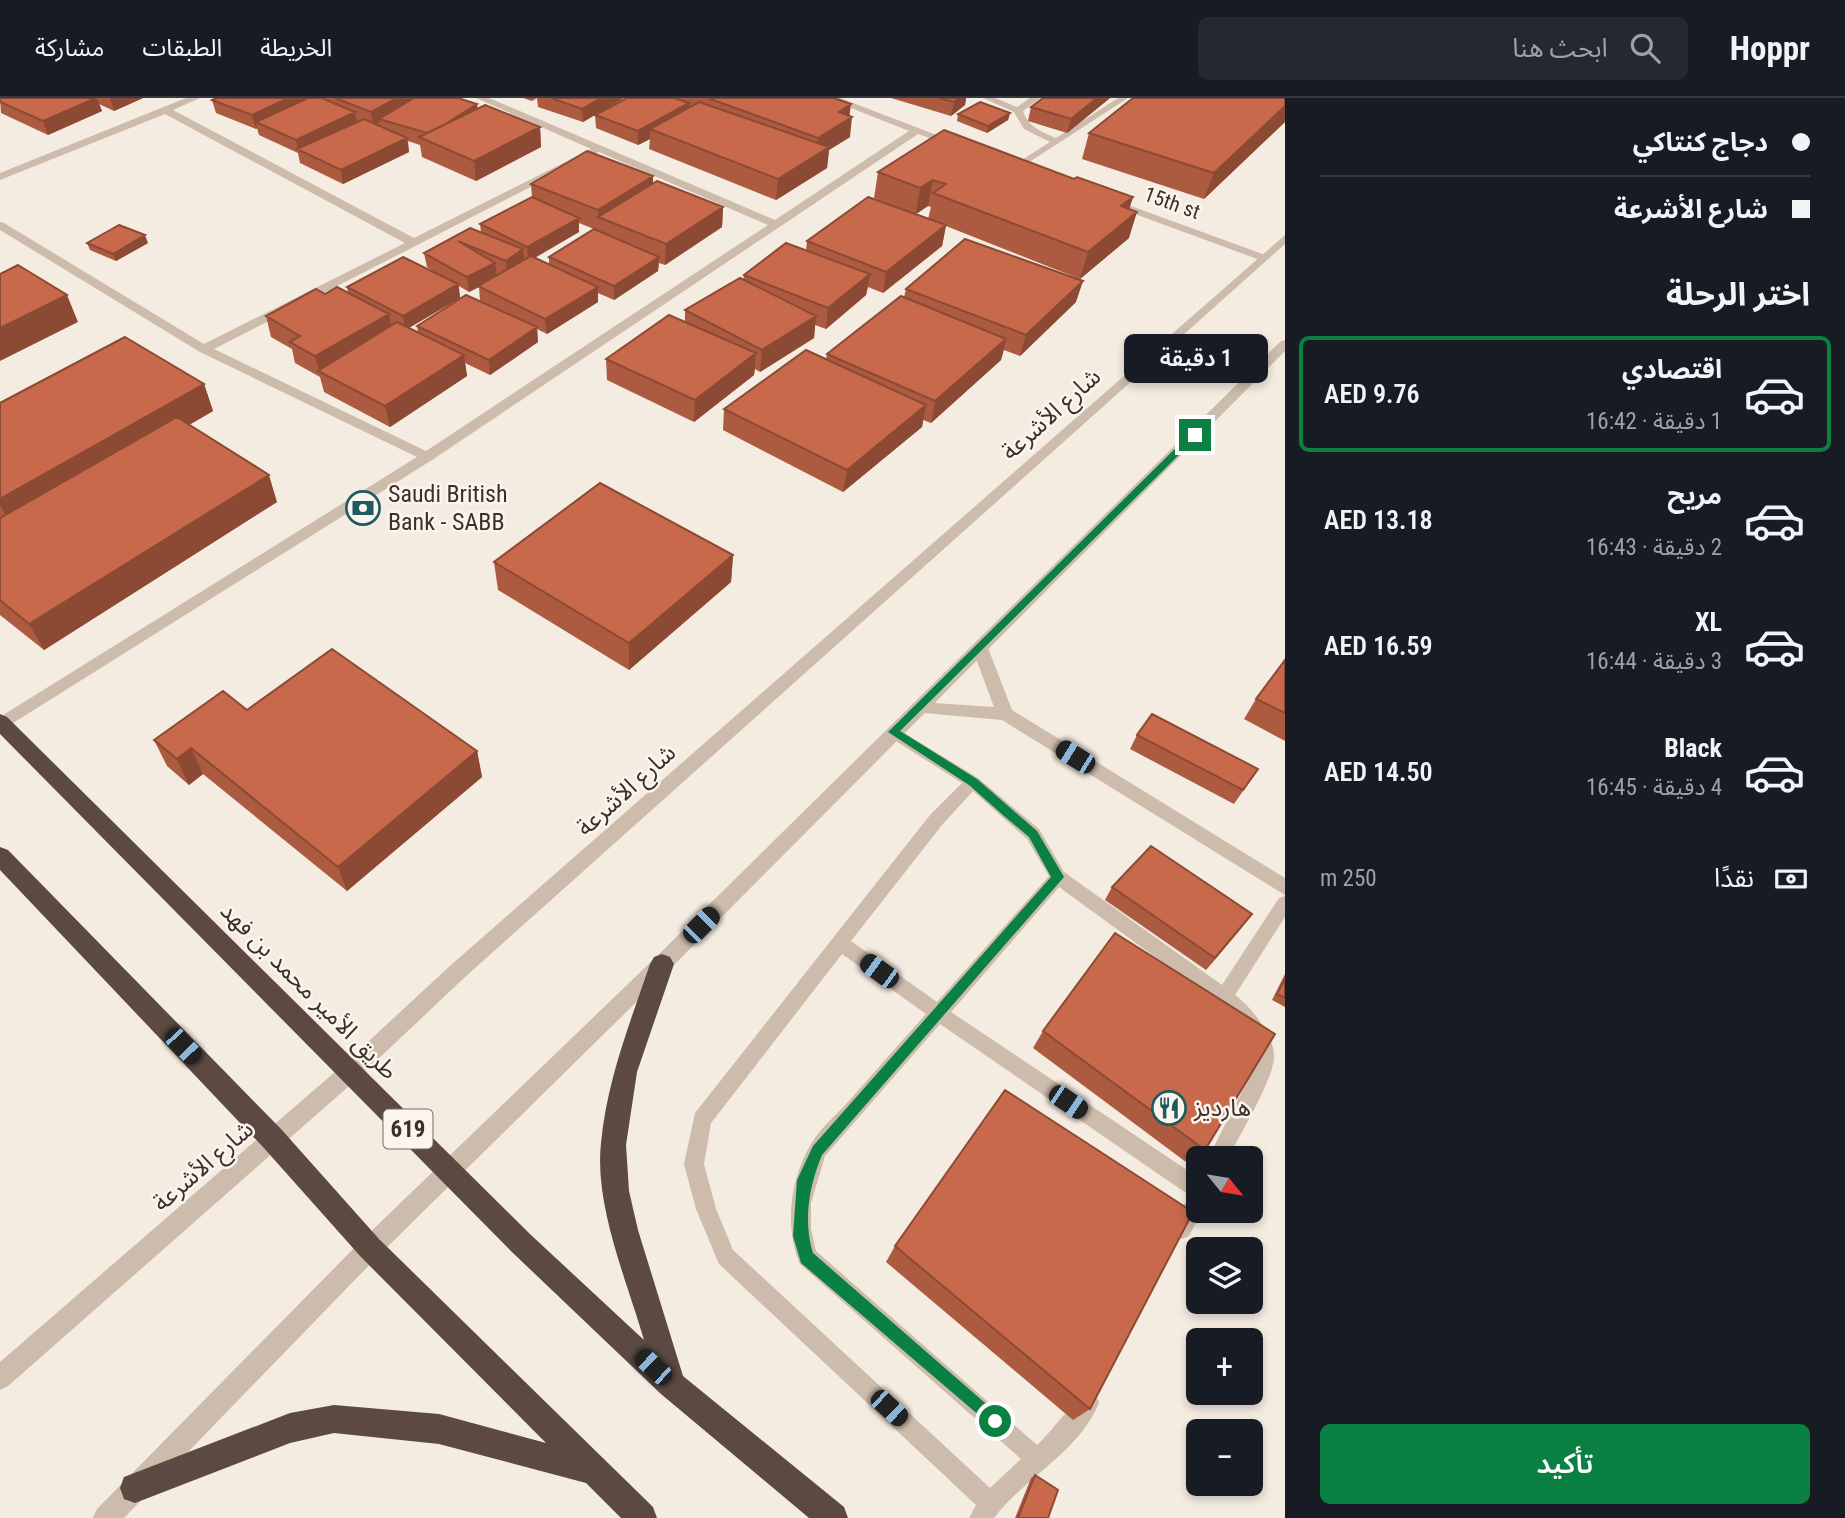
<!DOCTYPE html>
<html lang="ar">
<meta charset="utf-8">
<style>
body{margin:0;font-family:"Roboto Condensed","Noto Sans Arabic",sans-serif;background:#242831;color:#f1f3f6;direction:rtl;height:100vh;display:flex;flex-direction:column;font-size:26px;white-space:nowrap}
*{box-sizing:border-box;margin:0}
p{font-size:23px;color:#9ea1a6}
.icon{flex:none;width:38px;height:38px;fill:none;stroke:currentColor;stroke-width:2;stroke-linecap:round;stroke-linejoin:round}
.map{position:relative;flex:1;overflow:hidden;direction:ltr}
.drawer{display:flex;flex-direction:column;background:#171b24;width:560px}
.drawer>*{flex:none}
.hud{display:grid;align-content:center;height:154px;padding:0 35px;background:#171b24}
.needle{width:46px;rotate:120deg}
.tools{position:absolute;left:1186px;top:1048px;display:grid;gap:14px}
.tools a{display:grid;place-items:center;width:77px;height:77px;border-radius:10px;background:#171b24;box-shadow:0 4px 10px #0003;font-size:35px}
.end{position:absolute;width:32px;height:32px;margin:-16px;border:9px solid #0b8043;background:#fff;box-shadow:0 0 0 4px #fff}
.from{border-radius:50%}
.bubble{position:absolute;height:49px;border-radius:10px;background:#171b24;box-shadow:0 4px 10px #0003;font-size:23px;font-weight:600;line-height:49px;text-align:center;direction:rtl}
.car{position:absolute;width:21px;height:42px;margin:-21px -10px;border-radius:9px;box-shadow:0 0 5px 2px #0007;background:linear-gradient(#222 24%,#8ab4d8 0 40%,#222 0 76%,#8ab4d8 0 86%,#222 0)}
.hud b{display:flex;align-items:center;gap:24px;height:66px;font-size:26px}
.hud b+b{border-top:2px solid #363941}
.hud i{width:18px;height:18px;background:#f1f3f6}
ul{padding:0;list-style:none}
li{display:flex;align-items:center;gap:21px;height:116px;margin:0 14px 10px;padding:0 21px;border:4px solid transparent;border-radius:10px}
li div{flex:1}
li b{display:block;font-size:26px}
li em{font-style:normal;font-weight:600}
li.current{border-color:#0b8043}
li>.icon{width:63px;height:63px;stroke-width:1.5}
h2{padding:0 35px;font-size:32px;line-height:84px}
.pay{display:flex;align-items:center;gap:18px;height:77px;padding:0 35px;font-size:26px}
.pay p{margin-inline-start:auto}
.primary-button{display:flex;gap:14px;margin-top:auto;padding:14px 35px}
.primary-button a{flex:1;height:80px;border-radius:10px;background:#0b8043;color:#fff;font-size:28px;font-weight:600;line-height:80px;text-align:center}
header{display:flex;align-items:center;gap:42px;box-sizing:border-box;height:98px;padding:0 35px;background:#171b24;border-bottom:2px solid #363941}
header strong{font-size:33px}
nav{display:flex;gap:38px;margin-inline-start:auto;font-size:24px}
.search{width:490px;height:63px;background:#242831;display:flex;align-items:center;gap:18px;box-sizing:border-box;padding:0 24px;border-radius:10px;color:#9ea1a6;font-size:26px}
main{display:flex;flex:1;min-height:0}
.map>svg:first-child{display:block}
</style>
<header>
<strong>Hoppr</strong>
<div class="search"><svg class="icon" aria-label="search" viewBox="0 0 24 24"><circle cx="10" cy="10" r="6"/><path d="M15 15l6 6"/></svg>ابحث هنا</div>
<nav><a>الخريطة</a><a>الطبقات</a><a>مشاركة</a></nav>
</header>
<main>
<section class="drawer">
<div class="hud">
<b><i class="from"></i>دجاج كنتاكي</b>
<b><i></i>شارع الأشرعة</b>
</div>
<h2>اختر الرحلة</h2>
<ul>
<li class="current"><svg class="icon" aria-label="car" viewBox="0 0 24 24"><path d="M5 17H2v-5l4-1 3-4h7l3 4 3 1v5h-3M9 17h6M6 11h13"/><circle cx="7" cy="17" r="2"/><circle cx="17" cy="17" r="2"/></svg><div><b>اقتصادي</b><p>1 دقيقة · 16:42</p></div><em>AED 9.76</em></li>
<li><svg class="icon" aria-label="car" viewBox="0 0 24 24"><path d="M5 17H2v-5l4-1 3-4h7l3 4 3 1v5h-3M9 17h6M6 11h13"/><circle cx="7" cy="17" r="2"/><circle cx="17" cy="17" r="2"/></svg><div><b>مريح</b><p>2 دقيقة · 16:43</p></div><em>AED 13.18</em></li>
<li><svg class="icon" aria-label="car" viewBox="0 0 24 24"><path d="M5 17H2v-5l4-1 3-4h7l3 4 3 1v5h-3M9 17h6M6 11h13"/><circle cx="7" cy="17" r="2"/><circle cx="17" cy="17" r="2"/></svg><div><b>XL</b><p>3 دقيقة · 16:44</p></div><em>AED 16.59</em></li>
<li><svg class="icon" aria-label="car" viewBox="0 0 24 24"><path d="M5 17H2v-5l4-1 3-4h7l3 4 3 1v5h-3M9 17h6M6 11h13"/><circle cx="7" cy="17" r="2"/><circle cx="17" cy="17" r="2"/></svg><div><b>Black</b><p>4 دقيقة · 16:45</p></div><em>AED 14.50</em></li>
</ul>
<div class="pay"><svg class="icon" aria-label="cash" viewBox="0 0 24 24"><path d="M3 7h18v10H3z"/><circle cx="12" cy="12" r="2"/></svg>نقدًا<p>250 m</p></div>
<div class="primary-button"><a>تأكيد</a></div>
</section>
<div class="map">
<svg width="1285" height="1420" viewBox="0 0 1285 1420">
<rect width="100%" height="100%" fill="#f4ebe1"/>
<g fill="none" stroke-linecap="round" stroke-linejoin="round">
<!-- service -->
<path fill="#cdbbac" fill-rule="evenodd" d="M983,0h12l22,9 13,-9h10l-17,13c5,16 19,21 33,27l62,-40h10l-111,72 -3,-1v-4l36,-23 -26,-13 -10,-17z
M893,628l85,52 61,51 25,43 158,113 57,-87 6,-2v21l-50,78c16,12 41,42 39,64 -3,25 -34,75 -46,99h-20l40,-78 8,-22 -3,-15 -21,-30 -173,-126 -108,125 248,166v33h3l-13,25 -7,3 -7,-3 -3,-7 17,-34 -249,-171 -115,132 -14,47v26l5,22 221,194c14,-12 39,-48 51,-53l8,3 3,8c-20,49 -74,74 -105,115h-25l7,-13 -257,-241 -23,-55 -12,-45 11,-51 235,-298 32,-32 -74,-47 -3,-4zM973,693l54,48 22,37 -112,126 -86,-61 91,-116zM842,856l84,60c-27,30 -53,60 -79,89 -12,13 -27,26 -36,41 -21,35 -27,83 -11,120l221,195 -31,29 -257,-238 -17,-41 -12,-45 7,-41z"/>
<!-- minor -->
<path fill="#cdbbac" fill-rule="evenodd" d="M186,0h14l-27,12 241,128 177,-89 -115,-51h13l286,122 134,-89 -83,-33h14l120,46 -5,3 -37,-13 -486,326 -430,270 -2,-13 417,-260 -217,-105 -200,-122v-8l4,1 200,121 201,-101 -240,-129 -165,66v-7zM599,54l169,73 -342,226 -212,-102z
M1109,100l159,58 2,2 -10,2 -155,-57 -1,-2z
M980,544l8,6 24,62 273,168v17l-283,-175 -89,-8 -2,-4 2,-4 6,-2 75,5 -22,-59z"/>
<!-- tertiary -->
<path fill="#cdbbac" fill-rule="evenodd" d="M1285,137v9l-820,733 -108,102 -349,307 -8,4v-28l343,-297 108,-100z
M1285,242v11l-616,619 -291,286 -254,262h-31l4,-9 265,-269 293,-282 626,-617z"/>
<!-- motorway -->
<path fill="#5c4a42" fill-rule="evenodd" d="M0,616l7,3 524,518 113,105c-17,-59 -50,-135 -43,-197 6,-63 29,-120 49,-179l4,-7 8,-3 8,3 4,7 -37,108 -11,73 3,46 9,39 45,146 161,131 4,11h-39l-148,-124 -148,-141 -513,-519z
M0,749l8,3 273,279 98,110 274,268 4,11h-36l-35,-35 -147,-39 -105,-11 -44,10 -155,60 -11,-4 -4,-11 4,-11 166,-64 44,-8 105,9 107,29 -185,-186 -98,-110 -263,-277z"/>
</g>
<!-- wall -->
<path fill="#ac5a40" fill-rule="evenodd" d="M0,0h143l-29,13 -15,-7 3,7 -54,24 -47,-22z
M216,0h242l20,10 62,19 1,20 -65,34 -54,-24 -2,-12 -12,-4 1,11 -66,32 -43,-21 -2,-10 -39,-18 -2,-7 -1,1 -40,-16 -4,-13z
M523,0h101l-23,13 26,-13h207l16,18v21l-21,13 -2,18 -51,32 -127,-51 1,-10 -12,6 -42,-17 -1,-13 -12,7 -45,-15 -1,-9 -5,3z
M891,0h75l-1,7 -14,11z
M1043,0h67l-43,35 -39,-12 3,-14z
M1285,0v24l-81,77 -122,-40 7,-26z
M1010,15l-2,7 -21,13 -30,-12 1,-7z
M878,74l196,7 59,18 -4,12v29l-49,41 -134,-53 -4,20 -59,47 -15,-6 -2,8 -40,34 -11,-4 -1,13 -54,34 -5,-3 -1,6 -60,47 -87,-42 -1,-21 79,-37v-12l58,-30 1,-5 62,-25 1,-9 89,-34 -22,-9zM928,108l3,1 -3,12 -12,-5z
M653,85l70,24 -1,20 -57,38 -6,-2 -1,8 -44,29 -16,-7v9l-51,32 -10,-5 1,13 -48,33 -25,-12 2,13 -77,51 -66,-35 -4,-15 -25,-14 -3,-14 -21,-12 -5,-21 59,-22 23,-1 -1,-6 89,-14 -9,-6 -3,-14 57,-21 -1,-8 52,-27 -1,-13zM579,125l15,6 -45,28v7l-14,-6 44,-26zM459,188l10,6 10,-5 1,14 19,9 -82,16 1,6 -9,-4 51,-30z
M87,145h61l-32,18 -26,-11z
M906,191l170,13 -56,54 -16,-6 -3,10 -70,63 -8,-3 -1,7 -79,65 -120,-62 1,-21 102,-50 1,-5 77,-57z
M204,286l9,27 -24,14 88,77 -233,148 -44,-35v-212z
M733,457l-2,27 -102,88 -131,-80 -4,-28z
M1285,562v81l-41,-22 12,-20z
M247,612l230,41 5,26 -135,114 -144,-117 -14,11 -22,-19 -13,-26z
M1137,637l121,34 -24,35 -104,-55z
M1112,789l130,40 -36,43 -101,-70z
M1285,876v33l-13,-7z
M1043,933l162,119 -15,15 -157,-117z
M895,1148l195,163 -17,11 -187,-158z
M1035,1377l13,43h-33l16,-40z"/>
<!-- shaded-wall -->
<path fill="#8c4a34" d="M97,0l5,13 -54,24 -5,-14z
M110,0h33l-29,13z
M288,0h21l-53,24 1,6 -1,1 -4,-14z
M397,0h28l-46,21 1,3 -7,3 -2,-13z
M601,0h23l-41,24 -1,-13z
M959,0h7l-1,7 -14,11 3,-14z
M1097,0h13l-43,35 4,-14z
M689,5l-1,14 -38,12v10l-12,6v-14z
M477,6l2,13 -50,17z
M851,6l-2,15 3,-2 -2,20 -21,13 -2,18 -51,32 2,-21 38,-23 2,-18 21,-26z
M1285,8v16l-81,77 10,-26z
M355,14l2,14 -59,23 -2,-9z
M1010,15l-2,7 -21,13 1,-7z
M540,29l1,20 -65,34 -2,-20z
M407,40l2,14 -66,32 -2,-14z
M653,78v21l-55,20v14v-21z
M933,82l-5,26 -12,8 4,-26z
M1133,99l-8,25 12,-10 -8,26 -49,41 8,-27 33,-46z
M723,109l-1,20 -57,38 1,-21z
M579,120v14l-51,29 -1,-14z
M946,127l-4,21 -59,47 3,-21z
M145,137l3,8 -32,18 -3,-7z
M523,151l2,14 -18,12 -1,-14z
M659,159l-1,14 -44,29v-14z
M495,165l2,15 -28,14 -2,-15z
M870,176l-4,21 -40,34 2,-21z
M1083,183l-7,21 -56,54 6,-21z
M458,186l2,14 -55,32 -2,-14z
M598,189v15l-51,32 -2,-15z
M67,197l11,27 -78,39v-33z
M389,216l4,22 -74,35 -4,-15z
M816,218l-2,22 -54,34 2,-22z
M537,229l1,15 -48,33 -1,-15z
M1006,241l-5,21 -70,63 4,-22z
M756,255l-2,22 -60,47 1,-22z
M464,257l3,21 -77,51 -5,-21z
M204,286l9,27 -201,117 -12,-23v-6z
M926,307l-4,22 -79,65 4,-22z
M269,377l8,27 -233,148 -15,-26z
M733,457l-2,27 -102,88v-27z
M191,650l12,26 -14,11 -12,-26z
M477,653l5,26 -135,114 -9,-24z
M1252,816l-10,13 -36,43 9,-12z"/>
<!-- building -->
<path fill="#c8694b" stroke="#8c4a34" stroke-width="2" d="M0,0h96l-53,23 -43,-19z
M216,0h72l-36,17 -40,-15z
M308,0h14l33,14 -59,28 -40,-18z
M335,0h62l-26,14z
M414,0h44l19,6 -33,21 -17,8 -48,-14z
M551,0h50l-19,11z
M627,0h47l15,5 -51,28 -43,-16z
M708,0h126l17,6 -12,8 13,5 -34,21z
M939,0h20l-5,4z
M1043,0h54l-26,21 -40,-12z
M1133,0h152v8l-71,67 -125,-40z
M699,4l130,45 -51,32 -128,-50z
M980,4l30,11 -22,13 -30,-12z
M485,7l55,22 -66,34 -55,-24z
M364,21l43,19 -66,32 -44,-21z
M944,32l130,49 3,-2 56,20 -12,9 16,6 -49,40 -155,-59 13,-9 -13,-4 -13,8 -42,-16z
M587,53l66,25 -55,34 -67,-26z
M657,83l66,26 -57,37 -68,-27z
M532,99l47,21 -52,29 -47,-23z
M868,99l78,28 -60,47 -79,-31z
M119,127l26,10 -32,19 -26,-11z
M470,130l53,21 -17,12 -48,-20 37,22 -28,14 -43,-24z
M594,131l65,28 -45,29 -65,-29z
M965,141l118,42 -57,54 -120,-46z
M786,145l84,31 -42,34 -84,-33z
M531,158l67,31 -53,32 -67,-33z
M403,159l55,27 -55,32 -56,-29z
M18,167l49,30 -67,33v-54z
M740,180l76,38 -54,34 -77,-40z
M337,189l52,27 -74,42 -25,-14 10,-6 -34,-20 50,-27 9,5z
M466,197l71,32 -48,33 -72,-34z
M901,198l105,43 -71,62 -108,-47z
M669,217l87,38 -61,47 -89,-41z
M397,224l67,33 -79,51 -67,-35z
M125,239l79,47 -204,115v-96z
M806,252l120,55 -79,65 -123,-61z
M177,319l92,58 -240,149 -29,-24v-82z
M600,385l133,72 -104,88 -135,-81z
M332,551l145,102 -139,116 -147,-119 -14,11 -23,-19 69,-49 24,19z
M1285,562v53l-29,-14z
M1152,616l106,55 -15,21 -106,-55z
M1151,748l101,68 -37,44 -103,-71z
M1115,835l160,101 -70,116 -162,-119z
M1285,881v19l-8,-4z
M1005,992l188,122 -103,197 -195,-163z
M1035,1377l23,15 -10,28h-30z"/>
<!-- route -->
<path fill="#0b8043" d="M1191,335l8,2 -299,296 77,48 60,52 27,46 -242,278c-13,31 -19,66 -9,98l187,163 2,5 -2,6 -5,2 -194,-166 -8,-27 4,-56 16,-34 238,-269 -22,-40 -25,-21 -35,-31 -81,-53z"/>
<!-- icons -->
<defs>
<g id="bank-ring" transform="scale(1.75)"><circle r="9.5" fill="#fbf5ee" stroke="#1f5a5e" stroke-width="1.5"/><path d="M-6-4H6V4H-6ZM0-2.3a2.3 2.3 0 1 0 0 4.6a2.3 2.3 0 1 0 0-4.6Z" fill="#1f5a5e"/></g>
<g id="restaurant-ring" transform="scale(1.75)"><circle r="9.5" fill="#fbf5ee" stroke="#1f5a5e" stroke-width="1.5"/><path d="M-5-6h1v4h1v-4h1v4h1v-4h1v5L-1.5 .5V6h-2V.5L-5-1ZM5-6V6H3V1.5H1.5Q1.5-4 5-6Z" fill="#1f5a5e"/></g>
</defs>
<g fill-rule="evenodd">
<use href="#bank-ring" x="363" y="410"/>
<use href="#restaurant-ring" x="1169" y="1010"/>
</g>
<g text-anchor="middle" stroke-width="5" stroke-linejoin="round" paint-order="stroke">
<!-- far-street labels -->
<g font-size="21" fill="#3b302b" stroke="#fbf5ee">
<text transform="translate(1172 105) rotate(20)" y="7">15th st</text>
</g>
<!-- shield labels -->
<rect fill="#fbf5ee" stroke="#756b66" stroke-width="2" x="383.5" y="1011.5" width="49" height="39" rx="5"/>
<g font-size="23" font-weight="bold" fill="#3b302b">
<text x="408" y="1039">619</text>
</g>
<!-- street labels -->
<g font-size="24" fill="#3b302b" stroke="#fbf5ee">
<text transform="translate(1051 316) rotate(-42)" y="8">شارع الأشرعة</text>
<text transform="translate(626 692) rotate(-42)" y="8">شارع الأشرعة</text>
<text transform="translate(309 893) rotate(45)" y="8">طريق الأمير محمد بن فهد</text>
<text transform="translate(203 1068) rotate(-41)" y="8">شارع الأشرعة</text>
</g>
<!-- poi labels -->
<g font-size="24" fill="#3b302b" stroke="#fbf5ee" text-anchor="start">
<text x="388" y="404">Saudi British<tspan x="388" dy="28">Bank - SABB</tspan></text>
<text x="1194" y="1018">هارديز</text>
</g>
</g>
</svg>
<div class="tools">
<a><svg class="needle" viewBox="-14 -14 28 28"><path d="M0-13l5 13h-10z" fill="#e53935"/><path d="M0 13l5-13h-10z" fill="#9ea1a6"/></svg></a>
<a><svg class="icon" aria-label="layers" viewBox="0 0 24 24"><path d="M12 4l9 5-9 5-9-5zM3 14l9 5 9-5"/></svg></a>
<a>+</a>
<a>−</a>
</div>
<i class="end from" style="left:995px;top:1323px"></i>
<i class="end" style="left:1195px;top:337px"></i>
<div class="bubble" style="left:1124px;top:236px;width:144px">1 دقيقة</div>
<i class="car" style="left:1075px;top:659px;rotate:302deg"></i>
<i class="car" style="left:701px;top:827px;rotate:45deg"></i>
<i class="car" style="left:879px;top:873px;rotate:306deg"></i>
<i class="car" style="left:183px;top:948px;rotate:136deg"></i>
<i class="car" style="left:1068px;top:1004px;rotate:124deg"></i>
<i class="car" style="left:653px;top:1269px;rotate:313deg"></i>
<i class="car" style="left:889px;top:1310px;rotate:133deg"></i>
</div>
</main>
